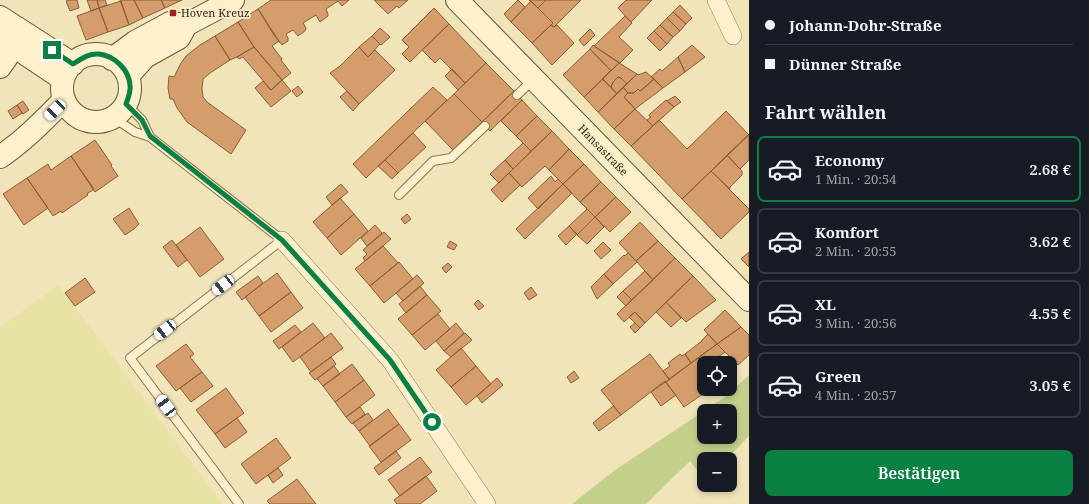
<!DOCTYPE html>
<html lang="de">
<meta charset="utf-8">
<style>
body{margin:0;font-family:"Noto Serif",serif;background:#20242c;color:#f1f3f6;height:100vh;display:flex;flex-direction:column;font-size:15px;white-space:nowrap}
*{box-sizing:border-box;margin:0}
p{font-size:13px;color:#9ea1a6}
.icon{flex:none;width:22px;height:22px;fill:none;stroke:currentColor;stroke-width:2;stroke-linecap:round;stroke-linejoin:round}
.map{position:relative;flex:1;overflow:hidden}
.panel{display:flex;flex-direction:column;background:#171b24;width:340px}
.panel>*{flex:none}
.hud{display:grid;align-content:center;height:88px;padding:0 16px;background:#171b24}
.tools{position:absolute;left:697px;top:356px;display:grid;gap:8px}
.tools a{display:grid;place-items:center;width:40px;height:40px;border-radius:8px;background:#171b24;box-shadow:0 2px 6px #0003;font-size:20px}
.end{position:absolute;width:18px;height:18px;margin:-9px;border:5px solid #0b8043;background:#fff;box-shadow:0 0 0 2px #fff}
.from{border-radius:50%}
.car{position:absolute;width:12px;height:24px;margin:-12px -6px;border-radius:5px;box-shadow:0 0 3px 1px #0007;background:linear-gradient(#fff 24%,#345 0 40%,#fff 0 76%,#345 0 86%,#fff 0)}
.hud b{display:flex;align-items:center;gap:14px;height:38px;font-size:15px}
.hud b+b{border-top:1px solid #363941}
.hud i{width:10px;height:10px;background:#f1f3f6}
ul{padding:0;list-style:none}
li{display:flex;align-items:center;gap:12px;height:66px;margin:0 8px 6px;padding:0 8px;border:2px solid #363941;border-radius:8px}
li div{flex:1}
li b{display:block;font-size:15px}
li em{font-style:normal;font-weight:600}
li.current{border-color:#0b8043}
li>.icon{width:36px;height:36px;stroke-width:1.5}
h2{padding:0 16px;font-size:18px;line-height:48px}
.action{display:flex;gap:8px;margin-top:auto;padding:8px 16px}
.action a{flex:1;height:46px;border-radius:8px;background:#0b8043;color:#fff;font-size:16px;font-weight:600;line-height:46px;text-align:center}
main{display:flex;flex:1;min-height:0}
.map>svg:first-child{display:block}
</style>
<main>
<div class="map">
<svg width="749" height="504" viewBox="0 0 749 504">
<rect width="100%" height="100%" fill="#f2e4b9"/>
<!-- farmland -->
<path fill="#e8e2a5" d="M59,285l163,219h-222v-177z"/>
<!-- green -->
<path fill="#c3d08c" d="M749,375v61l-22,23h-23v20l-14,-18 -44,43h-74l43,-34 89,-59v26h26v-26h-26l21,-14z"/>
<!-- building -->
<path fill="#d49d6b" stroke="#8a5d36" d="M70,0h7l2,8 -9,3 -4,-10z
M87,0h10l2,8 -8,3z
M97,0h8l2,5 -8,3z
M120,0h14l9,18 -14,7z
M134,0h27l4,8 -22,10z
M161,0h21l-17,8z
M271,0h78l-7,6 -4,-5 -12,8 2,5v2l-8,6 -4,-7 -13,8 3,5 -1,3 -7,5 -5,-6 -7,4 2,4v3l-6,4 -8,-10 -16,-26z
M374,0h34l-9,8 -2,-2 -9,8z
M518,0l7,7 -14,15 -7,-8z
M529,0h17l-8,8z
M546,0h35l-27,27 -3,-2 2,-2 -15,-15z
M626,0h26l-21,22 -13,-14z
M121,1l8,24 -21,7 -9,-24z
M531,1l22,22 -21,20 -21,-21z
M680,5l12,13 -6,6 -13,-12z
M99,8l9,24 -22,8 -9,-24z
M434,8l15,16 -39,38 -8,-8 7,-7 -7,-7z
M258,9l21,32 -7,5 10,13 -1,1 10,13 -9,7 -28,-33 -16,-25z
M673,12l13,12 -6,7 -13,-13z
M625,16l7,7 -13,14 14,13 -13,13 -26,-17z
M667,18l13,13 -7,6 -13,-12z
M238,22l16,25 -17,10 -7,3 -15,-24z
M449,24l37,39 -21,20 -25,-25 -5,5 -13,-13z
M551,25l3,2 3,-2 17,18 -22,22 -20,-22z
M660,25l13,12 -6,7 -13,-13z
M380,28l10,9 -9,8 -9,-9z
M590,29l5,6 -11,11 -5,-6z
M654,31l13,13 -7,7 -13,-13z
M215,36l15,24 -20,13 -7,6 -1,10 1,8 4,5 39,28 -15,24 -44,-32 -10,-14 -4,-9h-3l-2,-11 1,-12 5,1 7,-14 5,-7 14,-11z
M372,36l8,8 -12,13 -9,-10z
M593,45l1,1 25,17 -8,8 -21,-22z
M692,45l13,12 -20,15 -7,-15z
M254,47l28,33 -11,10 -28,-33 -4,2 -2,-2z
M359,47l9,10 7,-7 20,20 -36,34 -29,-31 10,-7z
M590,49l21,22 -27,26 -21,-22z
M678,57l7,15 -22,16 -12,-11 9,-8 2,2z
M486,63l28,28 -32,31 -28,-28z
M619,63l18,11 -10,10 -6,-6 -3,-1 -5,5 -2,5 -9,-8z
M452,69l13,14 -7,7 -13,-14z
M646,72l8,7 -11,10 -3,2 -2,-2 -4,4h-6l-5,-6 14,-13 1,1z
M618,77l3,1 6,6 -10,10 -6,-7 2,-5z
M603,79l14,15 -19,18 -14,-15z
M654,79l9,9 -28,21 -11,-12 4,-4h6l4,-4 2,2z
M282,80l9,11 -20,16 -16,-19 8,-7 8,9z
M298,86l5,6 -6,5 -5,-6z
M433,87l14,13 -81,78 -13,-14z
M623,87l5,6 -4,4 11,12 -21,20 -16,-17z
M347,91l12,13 -6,7 -13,-14z
M514,91l8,9 -32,31 -8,-9z
M454,94l28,28 -29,28 -28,-29z
M675,96l6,6 -7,5 -7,-6z
M522,100l15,16 -21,20 -15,-15z
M666,100l8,7 -21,19 -6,-6 4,-3 -2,-1 1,-2z
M23,101l6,9 -6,4 -6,-9z
M17,105l5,8 -9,6 -5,-8z
M635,109l18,17 -22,20 -17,-17z
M726,111l23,24 -67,64 -51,-53 28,-26 28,29z
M537,116l15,15 -21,20 -15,-15z
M552,131l17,18 -20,21 -4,-4 -23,21 -13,-14z
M413,133l13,14 -28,26 -13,-13z
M749,134v26l-9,9 -13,-14z
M95,140l17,25 -1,1 7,10 -23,16 -24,-36z
M523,143l8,8 -18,18 -8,-9z
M569,149l15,15 -21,20 -14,-14z
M727,155l15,16v4l-12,12v2l-19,-18z
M71,156l23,33 -7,5 1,1 -26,18 -1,-2 -8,5 -26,-38 21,-14 3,6z
M385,160l13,13 -6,6 -14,-13z
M505,160l8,9 -14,14 -9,-9z
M584,164l17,18 -21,20 -17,-18z
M711,171l38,38v3l-28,27 -39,-40z
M509,173l11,12 -18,17 -11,-12z
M551,176l4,6 3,-3 5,5 -25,25 -10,-11z
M27,178l21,30 -24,17 -21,-31z
M601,182l15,15 -21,20 -15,-15z
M341,184l7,8 -16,13 -6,-8z
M563,184l9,9 -47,46 -9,-10z
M616,197l15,15 -21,20 -15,-15z
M340,198l14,16 -27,24 -14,-16z
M129,208l10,16 -5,5 -9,6 -12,-16z
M587,209l8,8 -18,18 -8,-9z
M354,214l14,17 -27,24 -14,-17z
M407,214l4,5 -6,5 -4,-5z
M595,217l9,10 -17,17 -10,-9z
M640,222l18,19 -22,20 -17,-18z
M375,225l7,8 -15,13 -6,-8z
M569,226l8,8 -11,11 -8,-9z
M200,227l24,32 -24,18 -24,-32z
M384,232l7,7 -26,22 -2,-3 4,-4 -4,-4z
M172,240l15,20 -9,7 -15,-20z
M450,241l7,4 -3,5 -7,-3z
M658,241l17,17 -22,22 -17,-19z
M603,242l8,8 -10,9 -7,-8z
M383,246l15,17 -28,23 -15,-17z
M749,252v15l-8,-8z
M628,253l9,9 -24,22 -9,-10 20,-19 1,1z
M675,258l18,18 -48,47 -10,-11 -11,10 -7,-8z
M399,262l14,17 -29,24 -14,-17z
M448,263l4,4 -6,6 -4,-5z
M645,271l8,9 -21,20 -9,-9z
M277,273l14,19 -32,24 -14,-19z
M604,274l9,10 -16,15 -6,-12z
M417,275l7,8 -21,18 -7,-8z
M258,276l5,7 -21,17 -6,-8z
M693,276l23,24 -30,22 -20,-20z
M85,278l10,14 -20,14 -10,-13z
M420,286l7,9 -21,18 -7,-9z
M531,287l6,8 -8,5 -5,-7z
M623,291l9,9 -6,6 -9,-9z
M291,292l12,16 -32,24 -12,-16z
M427,295l14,16 -29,24 -14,-16z
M478,300l6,6 -5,4 -5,-6z
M666,302l15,16 -10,9 -15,-15z
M725,310l16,17 -24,17 -13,-14z
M635,312l10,11 -5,5 -11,-11z
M438,314l12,15 -25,21 -13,-15z
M313,323l12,15 -32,24 -11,-15z
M456,323l8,10 -20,18 -8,-10z
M635,323l5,5 -5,5 -5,-6z
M295,325l6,7 -22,17 -6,-8z
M741,327l8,8v20l-11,10 -21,-21z
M331,333l12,15 -32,24 -11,-15z
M465,333l7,7 -21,17 -7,-6z
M708,334l9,10 -26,19 -6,-9 17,-13v-1z
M186,344l8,10 -4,3 12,15 -26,19 -20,-25z
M717,344l8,8 -15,11h-6v3l-6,-8z
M461,348l15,18 -25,21 -15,-17z
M650,354l19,25 -3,3 -1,-1 -44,34 -20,-25z
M680,354l2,2 3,-2 6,9 -22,16 -6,-8 7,-5 -2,-3z
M331,357l5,7 -21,16 -6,-7z
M698,358l6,8v23h6l-26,18 -18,-25z
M352,364l12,16 -29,22 -12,-16z
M334,366l6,8 -17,12 -6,-7z
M476,366l15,18 -25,21 -15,-18z
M574,371l5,7 -8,5 -4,-6z
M202,372l11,14 -22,16 -11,-14z
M497,378l6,7 -21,18 -5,-7z
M364,380l11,15 -29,22 -11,-15z
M665,382l11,13 -15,11 -10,-14z
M226,388l18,25 -29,21 -19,-24z
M613,406l8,9 -22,16 -6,-8z
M360,407l5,7 -13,10 -6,-7z
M388,409l11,15 -29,22 -11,-15z
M368,413l5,7 -14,11 -6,-8z
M237,418l10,14 -22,16 -10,-14z
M399,424l12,16 -30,22 -12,-16z
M276,438l15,20 -35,26 -15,-20z
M396,451l5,7 -22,17 -5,-7z
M420,457l12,15 -32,24 -12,-16z
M278,468l5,7 -10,8 -5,-8z
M426,476l11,15 -17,13h-23l-3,-4z
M297,479l19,25h-46l-3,-3z"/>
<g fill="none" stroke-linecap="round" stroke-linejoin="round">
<!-- lane casing -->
<g stroke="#897352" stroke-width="10">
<path id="lane" d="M517,95l16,-15
M126,104l16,16 8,17
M114,118l21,14 15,5 132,103 -152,118 109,146
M399,195l34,-34 18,-3 34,-32"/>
</g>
<!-- street casing -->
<g stroke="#897352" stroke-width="18">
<path id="street" d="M716,0l17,36
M282,240l108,120 97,144"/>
</g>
<!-- secondary casing -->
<g stroke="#6a5436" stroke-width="24">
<path id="secondary" d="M457,0l292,300
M0,17l73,47
M0,37l63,42
M62 88a34 34 0 1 1 68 0a34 34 0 1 1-68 0Z
M112,59l23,-17 35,-19 16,2
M0,67l7,-10 -3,-17
M128,76l17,-19 34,-19 7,-13 47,-25
M0,157c24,-16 44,-37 64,-57"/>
</g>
<!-- lane -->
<use href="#lane" stroke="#fcf1cc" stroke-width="8"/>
<!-- street -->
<use href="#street" stroke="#fcf1cc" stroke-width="17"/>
<!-- secondary -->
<use href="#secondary" stroke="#fcf1cc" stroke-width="22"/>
</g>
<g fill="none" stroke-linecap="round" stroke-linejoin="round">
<!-- route -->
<path stroke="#0b8043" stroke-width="5" d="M52,50l21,14c8,-5 16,-11 26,-10 16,2 30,16 31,31 1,7 -2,13 -4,19l16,16 8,16 132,104 108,120 42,62"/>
</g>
<!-- markers -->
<rect fill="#9d251d" stroke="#f8eec9" stroke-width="1.5" x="169" y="9" width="8" height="8" rx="2"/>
<g text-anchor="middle" stroke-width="3.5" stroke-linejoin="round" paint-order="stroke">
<!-- poi labels -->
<g font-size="11" fill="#362919" stroke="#f8eec9" text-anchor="start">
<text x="181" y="17">Hoven Kreuz</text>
</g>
<!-- street labels -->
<g font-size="11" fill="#362919" stroke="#f8eec9">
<text transform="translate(603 150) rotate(46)" y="4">Hansastraße</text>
</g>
</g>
</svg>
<div class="tools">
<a><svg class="icon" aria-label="locate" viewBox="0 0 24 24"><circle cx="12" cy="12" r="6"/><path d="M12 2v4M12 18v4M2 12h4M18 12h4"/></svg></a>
<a>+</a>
<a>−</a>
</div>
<i class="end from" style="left:432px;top:422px"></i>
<i class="end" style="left:52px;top:50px"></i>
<i class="car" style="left:55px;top:110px;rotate:226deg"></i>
<i class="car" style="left:223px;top:285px;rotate:232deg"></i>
<i class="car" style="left:165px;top:330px;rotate:232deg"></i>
<i class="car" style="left:166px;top:406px;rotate:323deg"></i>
</div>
<section class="panel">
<div class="hud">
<b><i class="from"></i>Johann-Dohr-Straße</b>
<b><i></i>Dünner Straße</b>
</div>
<h2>Fahrt wählen</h2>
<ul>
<li class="current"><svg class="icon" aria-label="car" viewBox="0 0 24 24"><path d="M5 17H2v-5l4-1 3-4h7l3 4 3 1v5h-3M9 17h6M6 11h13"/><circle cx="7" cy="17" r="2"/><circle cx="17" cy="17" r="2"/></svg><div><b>Economy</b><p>1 Min. · 20:54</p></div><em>2.68 €</em></li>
<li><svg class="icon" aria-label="car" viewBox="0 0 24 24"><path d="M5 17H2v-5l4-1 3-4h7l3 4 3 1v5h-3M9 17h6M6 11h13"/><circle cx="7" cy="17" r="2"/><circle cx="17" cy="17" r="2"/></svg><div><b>Komfort</b><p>2 Min. · 20:55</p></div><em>3.62 €</em></li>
<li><svg class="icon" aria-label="car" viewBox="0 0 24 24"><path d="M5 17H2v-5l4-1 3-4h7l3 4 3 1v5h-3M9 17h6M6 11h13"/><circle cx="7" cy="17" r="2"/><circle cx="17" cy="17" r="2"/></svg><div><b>XL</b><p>3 Min. · 20:56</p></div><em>4.55 €</em></li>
<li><svg class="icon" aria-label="car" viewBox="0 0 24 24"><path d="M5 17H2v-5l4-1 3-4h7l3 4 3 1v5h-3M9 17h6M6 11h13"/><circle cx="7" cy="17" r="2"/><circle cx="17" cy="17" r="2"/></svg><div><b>Green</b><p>4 Min. · 20:57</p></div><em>3.05 €</em></li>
</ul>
<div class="action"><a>Bestätigen</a></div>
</section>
</main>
